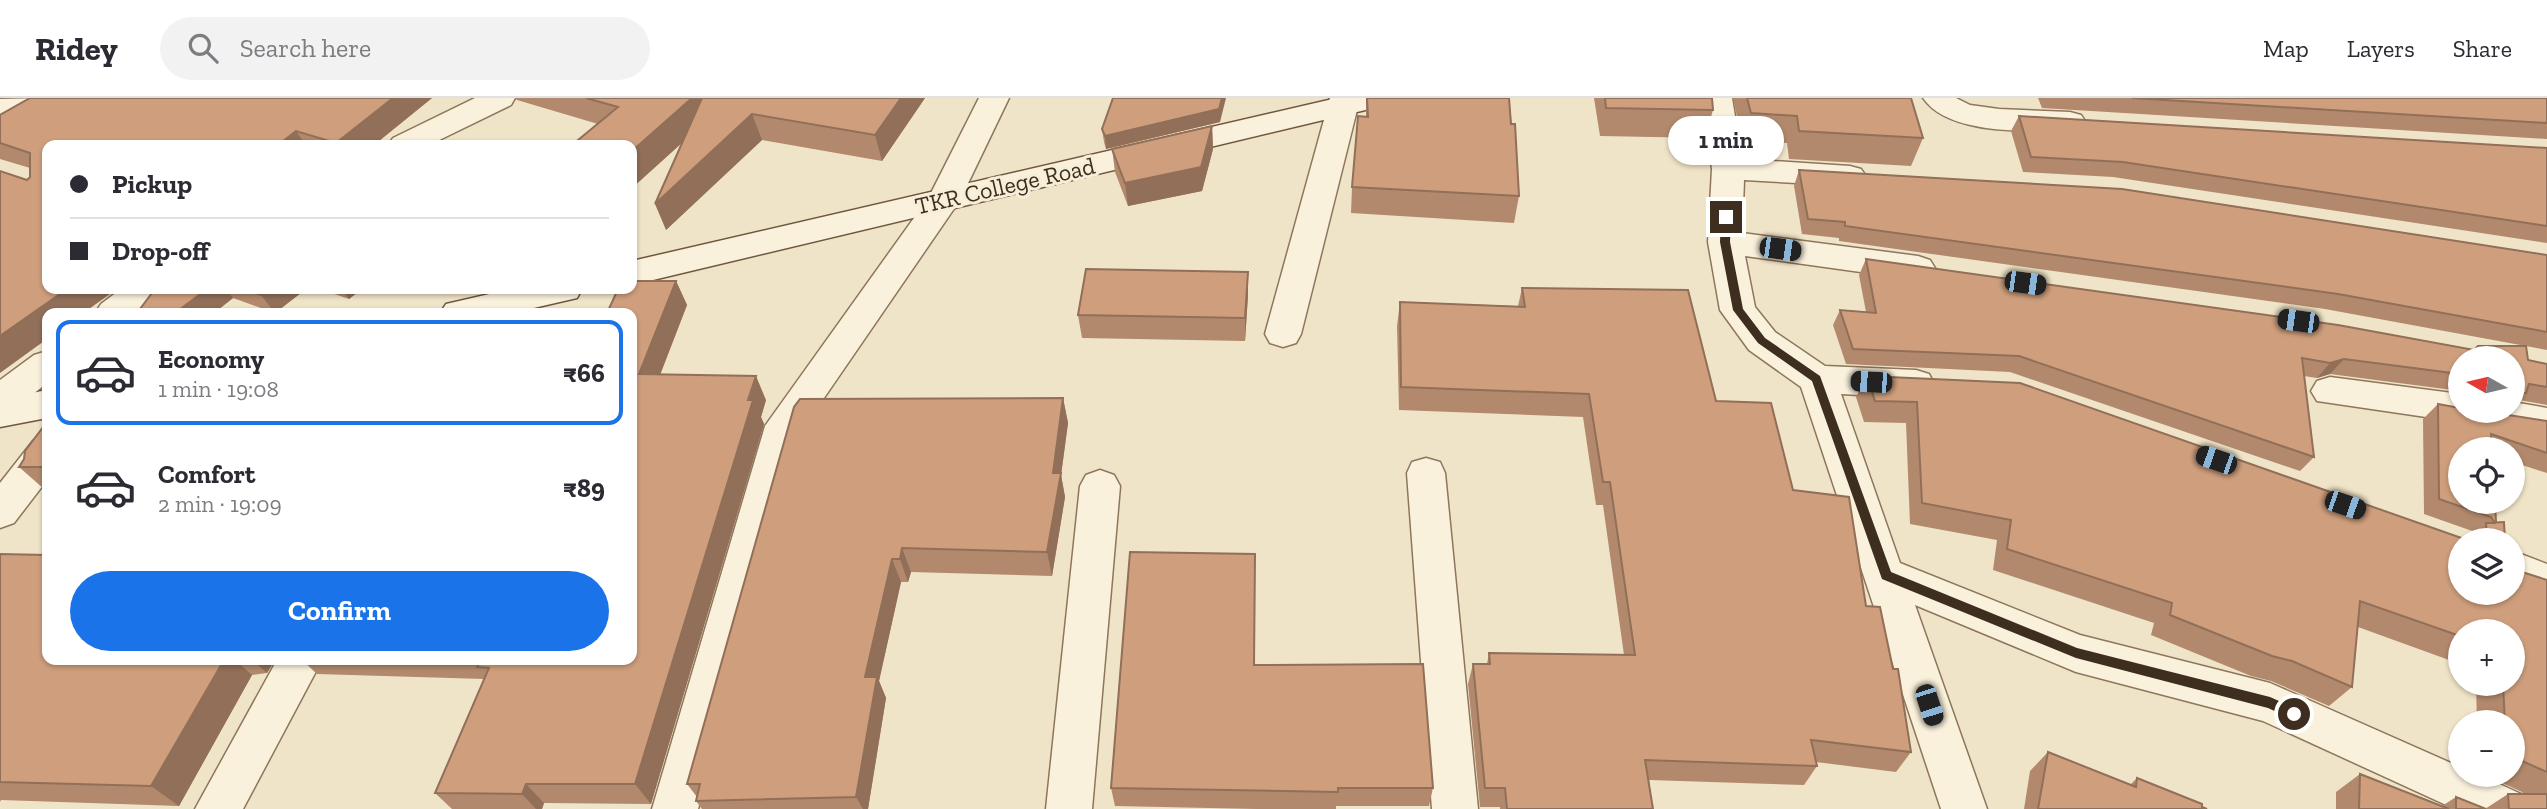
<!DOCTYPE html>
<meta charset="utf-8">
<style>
body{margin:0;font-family:"Zilla Slab",serif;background:#f2f2f3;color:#2b2b33;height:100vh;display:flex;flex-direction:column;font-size:26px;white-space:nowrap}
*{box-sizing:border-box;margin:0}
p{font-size:23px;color:#7c7c81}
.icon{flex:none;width:38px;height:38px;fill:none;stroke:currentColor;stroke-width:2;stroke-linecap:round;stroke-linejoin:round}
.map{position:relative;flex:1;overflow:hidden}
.panel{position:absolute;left:42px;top:210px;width:595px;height:357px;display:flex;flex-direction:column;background:#fff;border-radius:14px;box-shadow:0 2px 5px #0004}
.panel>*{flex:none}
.guide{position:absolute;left:42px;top:42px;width:595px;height:154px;border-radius:14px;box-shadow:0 2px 5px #0004;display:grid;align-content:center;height:154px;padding:0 28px;background:#fff}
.needle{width:46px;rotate:278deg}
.controls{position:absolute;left:2448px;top:248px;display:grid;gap:14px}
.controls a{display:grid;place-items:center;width:77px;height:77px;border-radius:50%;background:#fff;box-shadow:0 2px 5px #0004;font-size:35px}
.end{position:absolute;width:32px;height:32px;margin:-16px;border:9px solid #3d2e20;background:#fff;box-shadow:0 0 0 4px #fff}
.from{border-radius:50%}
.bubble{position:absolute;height:49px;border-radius:24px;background:#fff;box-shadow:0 2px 5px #0004;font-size:23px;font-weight:800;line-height:49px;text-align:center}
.car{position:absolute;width:21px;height:42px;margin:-21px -10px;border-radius:9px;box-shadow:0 0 5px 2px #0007;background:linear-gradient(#222 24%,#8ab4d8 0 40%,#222 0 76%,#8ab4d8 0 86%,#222 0)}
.guide b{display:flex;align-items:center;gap:24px;height:66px;font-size:26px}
.guide b+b{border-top:2px solid #e1e1e2}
.guide i{width:18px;height:18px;background:#2b2b33}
ul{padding:12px 0 0;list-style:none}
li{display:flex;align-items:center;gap:21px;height:105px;margin:0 14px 10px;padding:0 14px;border:4px solid transparent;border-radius:14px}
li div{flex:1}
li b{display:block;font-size:26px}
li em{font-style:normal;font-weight:800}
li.current{border-color:#1a73e8}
li>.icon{width:63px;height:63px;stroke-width:1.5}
.primary-button{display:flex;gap:14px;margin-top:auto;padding:14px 28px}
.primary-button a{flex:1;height:80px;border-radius:42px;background:#1a73e8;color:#fff;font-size:28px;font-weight:800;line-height:80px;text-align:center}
header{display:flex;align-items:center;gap:42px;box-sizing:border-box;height:98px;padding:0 35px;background:#fff;border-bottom:2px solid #e1e1e2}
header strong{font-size:33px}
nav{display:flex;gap:38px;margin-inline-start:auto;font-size:24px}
.search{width:490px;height:63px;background:#f2f2f3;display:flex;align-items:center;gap:18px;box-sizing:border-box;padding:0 24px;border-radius:38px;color:#7c7c81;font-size:26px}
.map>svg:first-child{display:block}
</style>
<header>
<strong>Ridey</strong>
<div class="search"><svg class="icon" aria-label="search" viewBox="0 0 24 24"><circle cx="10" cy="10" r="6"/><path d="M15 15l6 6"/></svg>Search here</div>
<nav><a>Map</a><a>Layers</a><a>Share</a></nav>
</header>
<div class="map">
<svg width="2547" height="711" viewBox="0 0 2547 711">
<rect width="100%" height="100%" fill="#f0e4c8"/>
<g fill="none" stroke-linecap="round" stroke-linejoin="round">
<!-- street casing -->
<g stroke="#8d765c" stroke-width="3">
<path id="street" d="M47,0l-4,7 -43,15v-21z
M475,0h40l-4,7 -82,40h-41l5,-7z
M979,0h30l-49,102 -158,230 -104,379h-46l113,-383 164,-229z
M1330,0h30l-59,236 -5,9 -13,4 -13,-4 -5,-9z
M1702,0h30l10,61 108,7 11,3 5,7 -5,7 -11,3 -106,-6 -2,53 176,23 12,4 5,8 -5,8 -12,4 -173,-24 10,51 20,25 50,34 91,4 13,4 5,10 -5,10 -13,4 -75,-4 59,169 180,72 190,48 190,84v8h20l41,19 7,15h-73l-192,-88 -187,-49 -161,-67 72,204h-46l-140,-422 -52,-37 -29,-40 -12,-68 4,-73z
M1923,0h33l14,7 29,4 71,3 11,3 5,7 -5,7 -11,3c-42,-2 -121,4 -147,-34z
M121,191h41c-16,29 -37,24 -67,24l6,-9z
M47,253v32l-34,27 -13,4v-34l34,-25z
M2330,279l130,17v17h53v-9l34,6v28c-17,-2 -77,-17 -87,-14l-143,-21 -6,-10 6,-10z
M47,339v43l-33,43 -14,5v-45l33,-42z
M1426,360l14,4 5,11 33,336h-46l-25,-336 5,-11z
M1100,372l14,5 6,11 -28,323h-46l34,-323 6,-11z
M2513,453l34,13v35l-34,-13z
M277,562h45l-79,149h-48z"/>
</g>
<!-- secondary casing -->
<g stroke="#6f573f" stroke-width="3">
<path id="secondary" d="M1337,0h56l-4,7 -11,2 -746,178v-24z
M511,191h71l-5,9 -65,15h-72l6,-9z
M47,292v28l-47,9v-28z"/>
</g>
<!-- street -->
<use href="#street" fill="#faf1dc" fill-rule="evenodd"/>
<!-- secondary -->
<use href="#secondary" fill="#faf1dc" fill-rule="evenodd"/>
</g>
<!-- wall -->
<path fill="#b2896c" d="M30,0h402l-58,47h-327v144h70l-34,24h-36l-20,-133 3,-3v-9l-30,-9v-44z
M515,0h410l-43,63 -120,-21 -96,90 16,-87 -50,45v-43l-34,-21 -81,-24z
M1366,0h143l10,98 -5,27 -163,-10 1,-26 14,-71z
M1594,0h118l1,12 -8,28 -105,-2z
M1733,0h178l12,40 -12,28 -122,-7 -2,-16 -45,-3z
M2038,0h509v41l-505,-31z
M2019,18l528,32v95l-434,-66 -90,-5 -12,-41z
M1220,24l-114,27 -2,-7 -2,-13z
M1212,28l1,23 -11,42 -74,15 -13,-34 -3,-23z
M1799,72l748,85v95l-222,-41 -486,-68v-3l-37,-4 -8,-48z
M1866,161l608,91 4,-4 50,14 19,4v41l-28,-5 -6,6v-47h-53v34v-2l-130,-17 -13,4 -13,-2 10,81 -14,14 -290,-99 -164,-8 -13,-39 7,-15 26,2 -7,-37z
M676,183l11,24 -27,70 106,25 -5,17 3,7 -113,380 -107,-1 -2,6h-90l-17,-16 49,-114 -167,-5 -15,-14h330v-347z
M1522,190l194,113 77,89 73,116 45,146 -15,20 -80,-10 1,4 -13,19 -155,-5 4,29h-153v-2h-20l-12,-123 5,-20h14l2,-11 135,2 -21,-150h-7l-13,-88 -184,-7 -2,-84 3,-24 118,4z
M155,191h151l-31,24 -42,-15 -19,15h-77z
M320,191h42l-13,10z
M1248,197l-3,46 -163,-3 -4,-23z
M1867,278l600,164 8,-8 -51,-18 -1,-95 15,-15 109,17v52l-34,-11v-12h-53l35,52 1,20 9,19h-45v52l87,-13v229h-211v-17l24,-18 82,32 14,-9 29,12 23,-15h15l-1,-2 -37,-17h28v-52h-36l-1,-39h37v-52h-53v32l-102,-37 -6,60 -23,19 -58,-25 -20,-5 -100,-41 3,-12 -161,-53 4,-30 -87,-16 -4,-101 -42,-1 -8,-25z
M1063,300l5,25 -7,52 4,22 -13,79 -141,-4 -3,10h-7l-22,99 7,17 -18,111h-166l-6,-8 1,-4 -10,-13 107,-377z
M47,324v67h-3l-25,-22 5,-8z
M0,456l47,106h228l-8,13 -15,2 -73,131 -178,-6 -1,2z
M1255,477v90l178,123 -4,18h-93v3h-80l-141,-3 -4,-18z
M2048,654l82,33 7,-7 70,31h-183l6,-38z"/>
<!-- shaded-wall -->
<path fill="#916f58" d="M393,0h39l-58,47h-36l-2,-2z
M692,0h22l4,12 -86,78v-37z
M901,0h24l-43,63 -7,-26z
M1222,0h4l-6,24 -114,27 -1,-13z
M752,16l10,26 -96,90 -11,-26z
M1212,28l1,23 -11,42 -74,15 -3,-23z
M296,33l10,14h-28z
M1248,174v23l-3,46v-23z
M676,183l11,24 -36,93 -12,-24z
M67,191h50l-34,24h-36v26l-47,34v-37z
M207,191h19l7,9 -19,15h-39z
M269,191h37l-31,24 -14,-18z
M342,191h20l-13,10z
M2344,261l-14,15 -13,4 13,-15z
M756,278l10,24 -5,17 3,7 -113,380 -16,-20z
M1063,300l5,25 -7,52 4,22 -13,79 -5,-24 6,-79z
M902,450l9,24 -3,10 -8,-23z
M892,461l9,23 -22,99 7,17 -18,111h-5l-7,-12 9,-120z
M224,562h11l17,15 -73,131 -28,-20z
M252,562h23l-8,13z
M526,686l18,19 -2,6h-6l-14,-15z"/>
<!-- building -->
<path fill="#cf9f7d" stroke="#916f58" stroke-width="2" d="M30,0h363l-57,45 -40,-12 -18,14h-231v144h20l-67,47v-165l27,9 3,-3v-24l-30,-10v-28z
M586,0h106l-60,53v-6h-60l46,-38z
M702,0h199l-26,37 -123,-21 -97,90z
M1113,0h109l-3,11 -114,27 -3,-7z
M1367,0h142l2,26h4l4,72 -167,-9 6,-71 10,1z
M1605,0h107l1,12 -107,-2z
M1747,0h164l12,40 -124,-7 -2,-15 -46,-3z
M2132,0h415v25z
M2019,18l528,32v78l-424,-64 -92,-5z
M1212,28l-11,41 -76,16 -13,-34z
M1799,72l323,19 425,66v77l-209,-38 -493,-68v-4l-37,-3z
M1866,161l472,66 136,25 4,-4h48l2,14 19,4v23l-18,-3 -3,9h-13v-34h-53v15l-116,-15 -14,4 -28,-5 12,99 -295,-101 -166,-7 -13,-39 36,3z
M1086,171l162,3 -3,46 -167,-3z
M632,183h44l-37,93 117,2 -8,24h5l-118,384h-109l-4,10 -87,-1 54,-125 -12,-1 3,-7h152v-347h-25l11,-24h14z
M1522,190l166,2 28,111 55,2 22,87 56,7 17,109 14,1 13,62h5l13,83 -100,-12 6,26 -172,-6 8,49h-146l-2,-21h-20l-12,-124h17l-1,-11 146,2 -25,-173h-7l-14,-88 -188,-7 -1,-85 125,5z
M155,191h52l-32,24h-38z
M243,191h26l-8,6z
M1867,278l153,7 450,158h-10v52h53v-24l34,11v192l-34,-15v-34h-8l-2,-39h10v-52h-53v4l-100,-35 -8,86 -60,-26 -20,-5 -102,-41 2,-12 -165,-54 4,-29 -89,-17 -5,-101 -42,-1z
M1063,300l-10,75h8l-14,79 -145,-4 -2,11h-8l-27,118h12l-21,120 -160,4 4,-17h-13l107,-377 6,-8z
M2438,306l22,4v3h23l64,10v32l-56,-19 1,16h-32v52h35l1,20 -1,1 -4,-6 -52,-18z
M47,324v45h-28l5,-8 1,-8z
M2504,424l1,19h-18l-1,-18z
M1130,454l125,2 -1,111 169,-1 10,124h-95v4l-227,-4z
M0,456l47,1v105h177l-73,126 -151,-4z
M2048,654l88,35 1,-9 65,26v3l5,2h-169z
M2360,676l89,35h-90z
M2508,696h39v15h-38z
M2456,699l30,12h-30z"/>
<!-- route -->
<path fill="#3d2e20" d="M1726,116l5,3 -1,25 13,67 22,29 55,38 71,196 186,76 193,49 29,13v8l-5,2 -26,-12 -192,-50 -194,-79 -70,-198 -54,-38 -25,-33 -13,-68 1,-25z"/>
<g text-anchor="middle" stroke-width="6" stroke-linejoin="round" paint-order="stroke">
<!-- street labels -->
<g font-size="24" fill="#3d2e20" stroke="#f7eed8">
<text transform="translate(1005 88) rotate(-13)" y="8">TKR College Road</text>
</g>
</g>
</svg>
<div class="controls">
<a><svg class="needle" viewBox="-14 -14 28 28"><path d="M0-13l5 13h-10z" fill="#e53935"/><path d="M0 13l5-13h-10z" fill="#7c7c81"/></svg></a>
<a><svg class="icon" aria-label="locate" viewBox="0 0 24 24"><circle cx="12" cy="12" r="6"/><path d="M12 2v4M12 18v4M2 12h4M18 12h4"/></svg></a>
<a><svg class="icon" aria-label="layers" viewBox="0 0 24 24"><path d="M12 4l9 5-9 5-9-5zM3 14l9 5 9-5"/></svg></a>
<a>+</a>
<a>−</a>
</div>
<i class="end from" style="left:2294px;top:616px"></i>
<i class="end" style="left:1726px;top:119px"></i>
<div class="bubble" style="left:1668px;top:18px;width:116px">1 min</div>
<i class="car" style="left:1780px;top:151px;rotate:98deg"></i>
<i class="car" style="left:2025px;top:185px;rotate:98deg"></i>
<i class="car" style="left:2298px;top:223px;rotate:278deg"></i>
<i class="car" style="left:1871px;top:284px;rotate:273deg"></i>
<i class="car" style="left:2216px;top:362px;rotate:289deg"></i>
<i class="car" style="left:2345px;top:407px;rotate:109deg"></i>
<i class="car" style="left:1929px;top:607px;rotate:162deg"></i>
<div class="guide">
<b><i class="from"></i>Pickup</b>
<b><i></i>Drop-off</b>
</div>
<section class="panel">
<ul>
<li class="current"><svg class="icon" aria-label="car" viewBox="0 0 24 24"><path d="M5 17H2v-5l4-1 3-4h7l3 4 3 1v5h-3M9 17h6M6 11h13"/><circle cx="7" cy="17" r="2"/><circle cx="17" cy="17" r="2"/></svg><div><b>Economy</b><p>1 min · 19:08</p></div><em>₹66</em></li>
<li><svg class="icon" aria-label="car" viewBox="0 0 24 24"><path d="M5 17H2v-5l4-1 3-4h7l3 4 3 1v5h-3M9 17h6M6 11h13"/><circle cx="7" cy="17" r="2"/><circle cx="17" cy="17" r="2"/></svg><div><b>Comfort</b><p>2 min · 19:09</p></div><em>₹89</em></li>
</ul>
<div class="primary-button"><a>Confirm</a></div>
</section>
</div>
